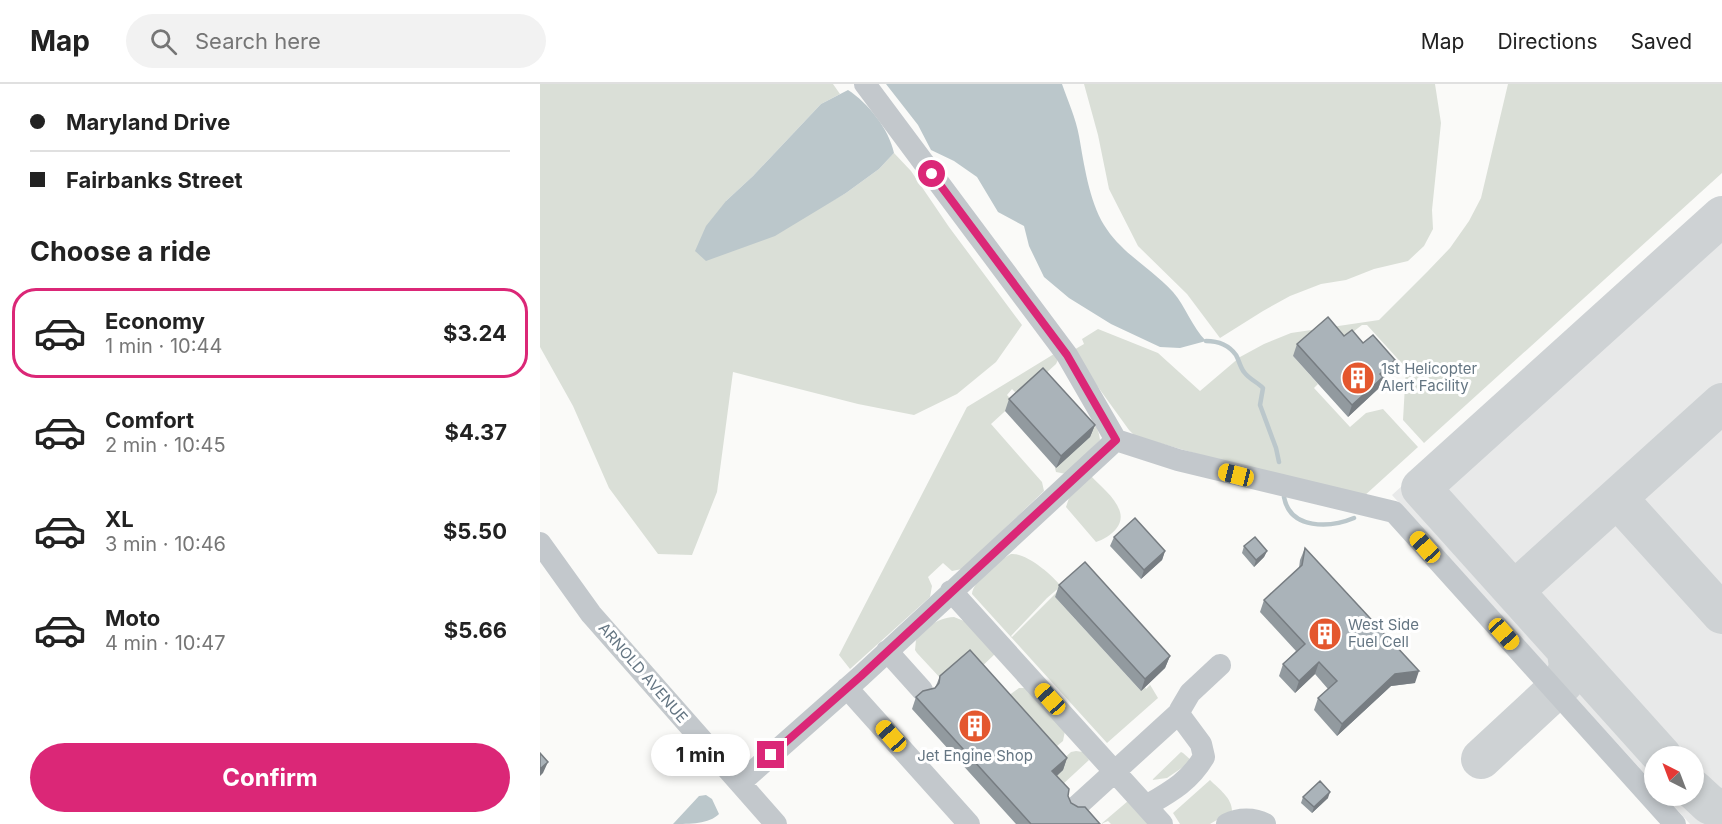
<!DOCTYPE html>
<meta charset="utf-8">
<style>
body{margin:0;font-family:Inter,sans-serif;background:#f2f2f2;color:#222;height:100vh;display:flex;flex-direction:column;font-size:22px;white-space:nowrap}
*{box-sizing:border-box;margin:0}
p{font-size:20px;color:#767676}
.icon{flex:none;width:33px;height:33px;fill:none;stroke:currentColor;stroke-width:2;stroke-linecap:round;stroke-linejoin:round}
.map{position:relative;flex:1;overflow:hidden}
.sheet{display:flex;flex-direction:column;background:#fff;width:540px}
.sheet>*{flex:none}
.hud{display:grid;align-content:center;height:132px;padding:0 30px;background:#fff}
.needle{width:39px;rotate:318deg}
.fabs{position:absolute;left:1104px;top:662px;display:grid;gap:12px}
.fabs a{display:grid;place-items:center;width:60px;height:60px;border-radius:50%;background:#fff;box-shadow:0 3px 9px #0003;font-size:30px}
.end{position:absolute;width:27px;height:27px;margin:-14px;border:8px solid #db2777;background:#fff;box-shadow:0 0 0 3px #fff}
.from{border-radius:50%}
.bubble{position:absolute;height:42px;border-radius:21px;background:#fff;box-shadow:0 3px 9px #0003;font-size:20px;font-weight:700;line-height:42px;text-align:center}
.car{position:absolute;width:18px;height:36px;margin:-18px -9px;border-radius:8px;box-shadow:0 0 4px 2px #0007;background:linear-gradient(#f5c518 24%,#345 0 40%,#f5c518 0 76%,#345 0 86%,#f5c518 0)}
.hud b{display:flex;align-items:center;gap:21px;height:57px;font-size:22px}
.hud b+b{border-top:2px solid #e0e0e0}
.hud i{width:15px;height:15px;background:#222}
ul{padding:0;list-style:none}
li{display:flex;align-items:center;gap:18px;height:90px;margin:0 12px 9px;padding:0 18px;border:3px solid transparent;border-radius:24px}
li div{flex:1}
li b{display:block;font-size:22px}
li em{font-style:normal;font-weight:700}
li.selected{border-color:#db2777}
li>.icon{width:54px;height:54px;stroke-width:1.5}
h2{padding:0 30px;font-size:27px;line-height:72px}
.cta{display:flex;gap:12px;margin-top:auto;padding:12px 30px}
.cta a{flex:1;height:69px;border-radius:36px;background:#db2777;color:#fff;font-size:24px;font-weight:700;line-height:69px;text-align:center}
header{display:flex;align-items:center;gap:36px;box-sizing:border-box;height:84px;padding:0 30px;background:#fff;border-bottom:2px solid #e0e0e0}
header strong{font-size:28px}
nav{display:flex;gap:33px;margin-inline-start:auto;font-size:21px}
.search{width:420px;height:54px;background:#f2f2f2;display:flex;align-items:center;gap:15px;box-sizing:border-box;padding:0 21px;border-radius:33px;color:#767676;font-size:22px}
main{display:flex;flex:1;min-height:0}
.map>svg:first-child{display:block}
</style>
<header>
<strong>Map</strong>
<div class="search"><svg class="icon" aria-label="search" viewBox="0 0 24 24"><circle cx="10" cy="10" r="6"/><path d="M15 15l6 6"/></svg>Search here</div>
<nav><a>Map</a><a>Directions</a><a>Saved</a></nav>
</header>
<main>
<section class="sheet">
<div class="hud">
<b><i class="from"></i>Maryland Drive</b>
<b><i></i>Fairbanks Street</b>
</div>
<h2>Choose a ride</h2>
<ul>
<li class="selected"><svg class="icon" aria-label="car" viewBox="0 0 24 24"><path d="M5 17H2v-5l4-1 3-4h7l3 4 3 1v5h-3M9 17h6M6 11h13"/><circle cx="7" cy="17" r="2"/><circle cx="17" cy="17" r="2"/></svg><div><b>Economy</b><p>1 min · 10:44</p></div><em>$3.24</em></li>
<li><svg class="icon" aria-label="car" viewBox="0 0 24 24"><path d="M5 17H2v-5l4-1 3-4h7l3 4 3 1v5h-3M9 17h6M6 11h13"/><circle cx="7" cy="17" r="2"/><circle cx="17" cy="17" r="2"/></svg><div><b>Comfort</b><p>2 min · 10:45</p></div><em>$4.37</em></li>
<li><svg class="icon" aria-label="car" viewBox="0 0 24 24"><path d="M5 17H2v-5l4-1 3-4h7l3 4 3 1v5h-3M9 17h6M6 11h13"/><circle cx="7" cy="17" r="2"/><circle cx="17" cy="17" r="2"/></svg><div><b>XL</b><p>3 min · 10:46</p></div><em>$5.50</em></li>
<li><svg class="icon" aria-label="car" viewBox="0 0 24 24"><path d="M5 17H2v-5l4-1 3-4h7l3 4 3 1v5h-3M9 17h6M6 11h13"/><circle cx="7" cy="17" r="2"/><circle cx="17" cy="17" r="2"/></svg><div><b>Moto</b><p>4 min · 10:47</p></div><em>$5.66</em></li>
</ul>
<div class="cta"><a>Confirm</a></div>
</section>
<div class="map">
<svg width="1182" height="740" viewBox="0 0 1182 740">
<rect width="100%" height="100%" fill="#fafaf8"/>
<!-- built -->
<path fill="#e8e9e9" d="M1182,112v628h-32l-26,-29h30v-39h-40v28l-262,-289z"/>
<!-- green -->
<path fill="#dadfd7" d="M0,0h293l7,10 -19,10 -68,72 -27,25 86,11 34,-19 33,-24 15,-16 17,18 38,56 73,98 -26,37 -39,32 -43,21 -56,-11 -125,-32 -16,120 -25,63 -34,-1 -49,-66 -36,-82 -33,-59z
M544,0h351l6,39 -9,87 1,19 -9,17 -16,15 -34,8 -28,11 -25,4 -31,12 -27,15 -43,27 -33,-44 -49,-48 -29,-57 -11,-54z
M968,0h214v89l-298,270 -21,-23 3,-52 -39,-43h-5l-25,19 -44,12 25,28 -4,4 36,39 16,-14 17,-4 35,38 -55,50 -106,-26 -122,-35 -6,-6 -57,-79 12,-7 -2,-5 16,-10 60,24 42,38 40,-34 24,-13 27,-11 88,-13 49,-49 22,-23 19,-27 12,-23z
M514,270l4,6 -2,4 -36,33 -8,-8 -5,6 7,8 -23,21 51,58 2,9 -82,78 -10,2 -9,-8 -15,14 4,9 -2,11 -80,72 -11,-14 128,-248z
M549,337c8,3 10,11 11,19l-34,34 -10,-2 -1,-4z
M551,392c12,13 41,34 25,53 -5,6 -13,11 -20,13l-30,-35 3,-9z
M471,470c15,-2 41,21 50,32l-14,12 -36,38 1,1 46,-46 -3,6 85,93 5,-3 1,2 4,-4 -1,-2 9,15 -51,45 -135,-149c1,-13 27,-34 39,-40z
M414,533l15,6 27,30 -20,19 -33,9 -26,-28 -2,-3 1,-10c12,-13 20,-22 38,-23z
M479,604h6l40,43 -2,10 -12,10 -50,-50z
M536,667l7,1 6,8 -27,25 -13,-13 22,-20z
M641,668l2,1 9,8 -25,17 -15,2z
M670,696c9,9 22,18 22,31l-22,13h-30l-7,-11z
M588,717l23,23h-40l-3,-3 -7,3z"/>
<!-- water -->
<path fill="#bbc7cb" d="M346,0h176c6,17 14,35 17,52 5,28 10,64 25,89 18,29 46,42 69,67 13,15 19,35 33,49l-26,7 -20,-1 -49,-23 -42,-26 -25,-21 -15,-31 -5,-20 -26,-14 -21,-35 -23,-16 -23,-11 -13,-25z
M308,6c20,13 41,39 46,63l-15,16 -33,24 -71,43 -69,25 -11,-10 11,-25 20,-25 27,-25 68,-72z
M166,711l6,4 7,15c-10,10 -29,10 -46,10l26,-28z"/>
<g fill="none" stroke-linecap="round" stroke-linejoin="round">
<!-- stream -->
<path stroke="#bbc7cb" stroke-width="4.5" d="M666,257c12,0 22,3 30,14 3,5 4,12 8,17 5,7 13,10 19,16l-3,17 16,43 3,14
M744,413c6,33 46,31 70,21"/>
<!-- taxiway -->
<path stroke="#ced2d4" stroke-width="40" d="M1077,414l105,116
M974,507l208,-188
M1122,672l-241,-268 301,-272
M941,675l83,-77 5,-16 -2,-13
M1154,706l15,14 13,6"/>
<!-- minor -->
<path stroke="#c3c8cc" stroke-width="22" d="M325,0l202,271 49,85
M0,459l51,71 185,210
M411,507l211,233
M347,567l35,39
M307,604l122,136
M200,699l121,-107 255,-236 62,20 216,52 281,312
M537,722l103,-94
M606,722c24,-14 43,-24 58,-49l-3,-13 -20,-27 -1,-7 10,-17 30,-28
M687,740c12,-6 27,-6 38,0"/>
</g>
<!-- wall -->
<path fill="#929a9f" d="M804,252l19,7 32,17 -4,12 -10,9 -3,8 -30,28 -55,-61 4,-12z
M469,315l86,26 -5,12 -34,31 -51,-57z
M574,453l51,14 -3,9 -21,19 -31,-33z
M704,462l23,5 -3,6 -10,10 -12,-14z
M765,464l110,135 -24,3 -54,50 -23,-26 4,-12 10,-9 -13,-15 -20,19 -16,-17 4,-12 13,-13 -36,-39 4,-12 35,-32 1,-8z
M519,501l111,71 -5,12 -24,23 -86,-94z
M400,592l127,82 -4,12 -6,6 14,27 29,21h-84l-104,-115 4,-12 19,-9z
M763,713l25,1 -16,15 -11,-10z"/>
<!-- shaded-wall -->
<path fill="#777d82" d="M855,276l-4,12 -10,9 -3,8 -30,28 4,-12 28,-31z
M555,341l-5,12 -34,31 5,-12z
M625,467l-3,9 -21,19 3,-9z
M727,467l-3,6 -10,10 2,-7z
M630,572l-5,12 -24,23 4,-12z
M779,578l-4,12 -20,19 4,-12z
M879,587l-4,12 -24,3 -54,50 5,-12 53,-50z
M527,674l-4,12 -15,13 4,-12z
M8,678l-5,11 -3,3v-7z
M790,708l-2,6 -16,15 2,-6z"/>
<!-- building -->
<path fill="#aab3b9" stroke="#777d82" stroke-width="1.5" d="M788,233l16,19 8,-6 11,13 10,-8 22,25 -15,14 3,3 -31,28 -55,-61z
M503,284l52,57 -34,31 -52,-57z
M595,434l30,33 -21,19 -30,-33z
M715,453l12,14 -11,9 -12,-14z
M765,464l114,123 -24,3 -53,50 -24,-26 19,-17 -18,-19 -20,19 -16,-17 22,-20 -41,-44 38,-35z
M545,478l85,94 -25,23 -86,-94z
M430,566l97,108 -15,13 17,18 -1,7 3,7 7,4h7l15,17h-69l-115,-127 7,-6 12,-3 4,-5 1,-7z
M0,669l8,9 -8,7z
M780,697l10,11 -16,15 -11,-10z"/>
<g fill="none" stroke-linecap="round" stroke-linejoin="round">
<!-- route -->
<path stroke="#db2777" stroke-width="8" d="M231,671l90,-79 255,-236 -49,-85 -135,-181"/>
</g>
<!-- icons -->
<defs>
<g id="building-disc" transform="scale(1.725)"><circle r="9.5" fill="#e4572e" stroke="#fff"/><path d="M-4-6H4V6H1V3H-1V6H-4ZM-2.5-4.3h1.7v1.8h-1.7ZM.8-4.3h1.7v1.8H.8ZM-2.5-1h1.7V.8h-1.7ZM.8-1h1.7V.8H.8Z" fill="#fff"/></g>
</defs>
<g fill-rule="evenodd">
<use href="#building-disc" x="818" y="294"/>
<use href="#building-disc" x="785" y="550"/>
<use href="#building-disc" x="435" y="642"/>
</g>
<g text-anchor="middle" stroke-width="6" stroke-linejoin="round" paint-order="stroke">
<!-- poi labels -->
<g font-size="15" fill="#657683" stroke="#fff" text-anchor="start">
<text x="841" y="290">1st Helicopter<tspan x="841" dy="17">Alert Facility</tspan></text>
<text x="808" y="546">West Side<tspan x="808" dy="17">Fuel Cell</tspan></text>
<text x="435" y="677" text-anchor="middle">Jet Engine Shop</text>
</g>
<!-- street labels -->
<g font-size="15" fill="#657683" stroke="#fff">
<text transform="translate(103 589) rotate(49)" y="5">ARNOLD AVENUE</text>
</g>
</g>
</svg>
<div class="fabs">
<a><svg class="needle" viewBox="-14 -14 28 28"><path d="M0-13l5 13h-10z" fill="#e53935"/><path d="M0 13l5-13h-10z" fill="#767676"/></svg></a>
</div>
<i class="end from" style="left:392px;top:90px"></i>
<i class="end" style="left:231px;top:671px"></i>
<div class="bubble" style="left:111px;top:650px;width:99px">1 min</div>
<i class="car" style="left:696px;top:391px;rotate:284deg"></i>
<i class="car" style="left:885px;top:463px;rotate:318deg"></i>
<i class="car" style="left:964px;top:550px;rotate:138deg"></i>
<i class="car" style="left:510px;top:615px;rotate:318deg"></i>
<i class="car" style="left:351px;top:652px;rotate:318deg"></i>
</div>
</main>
